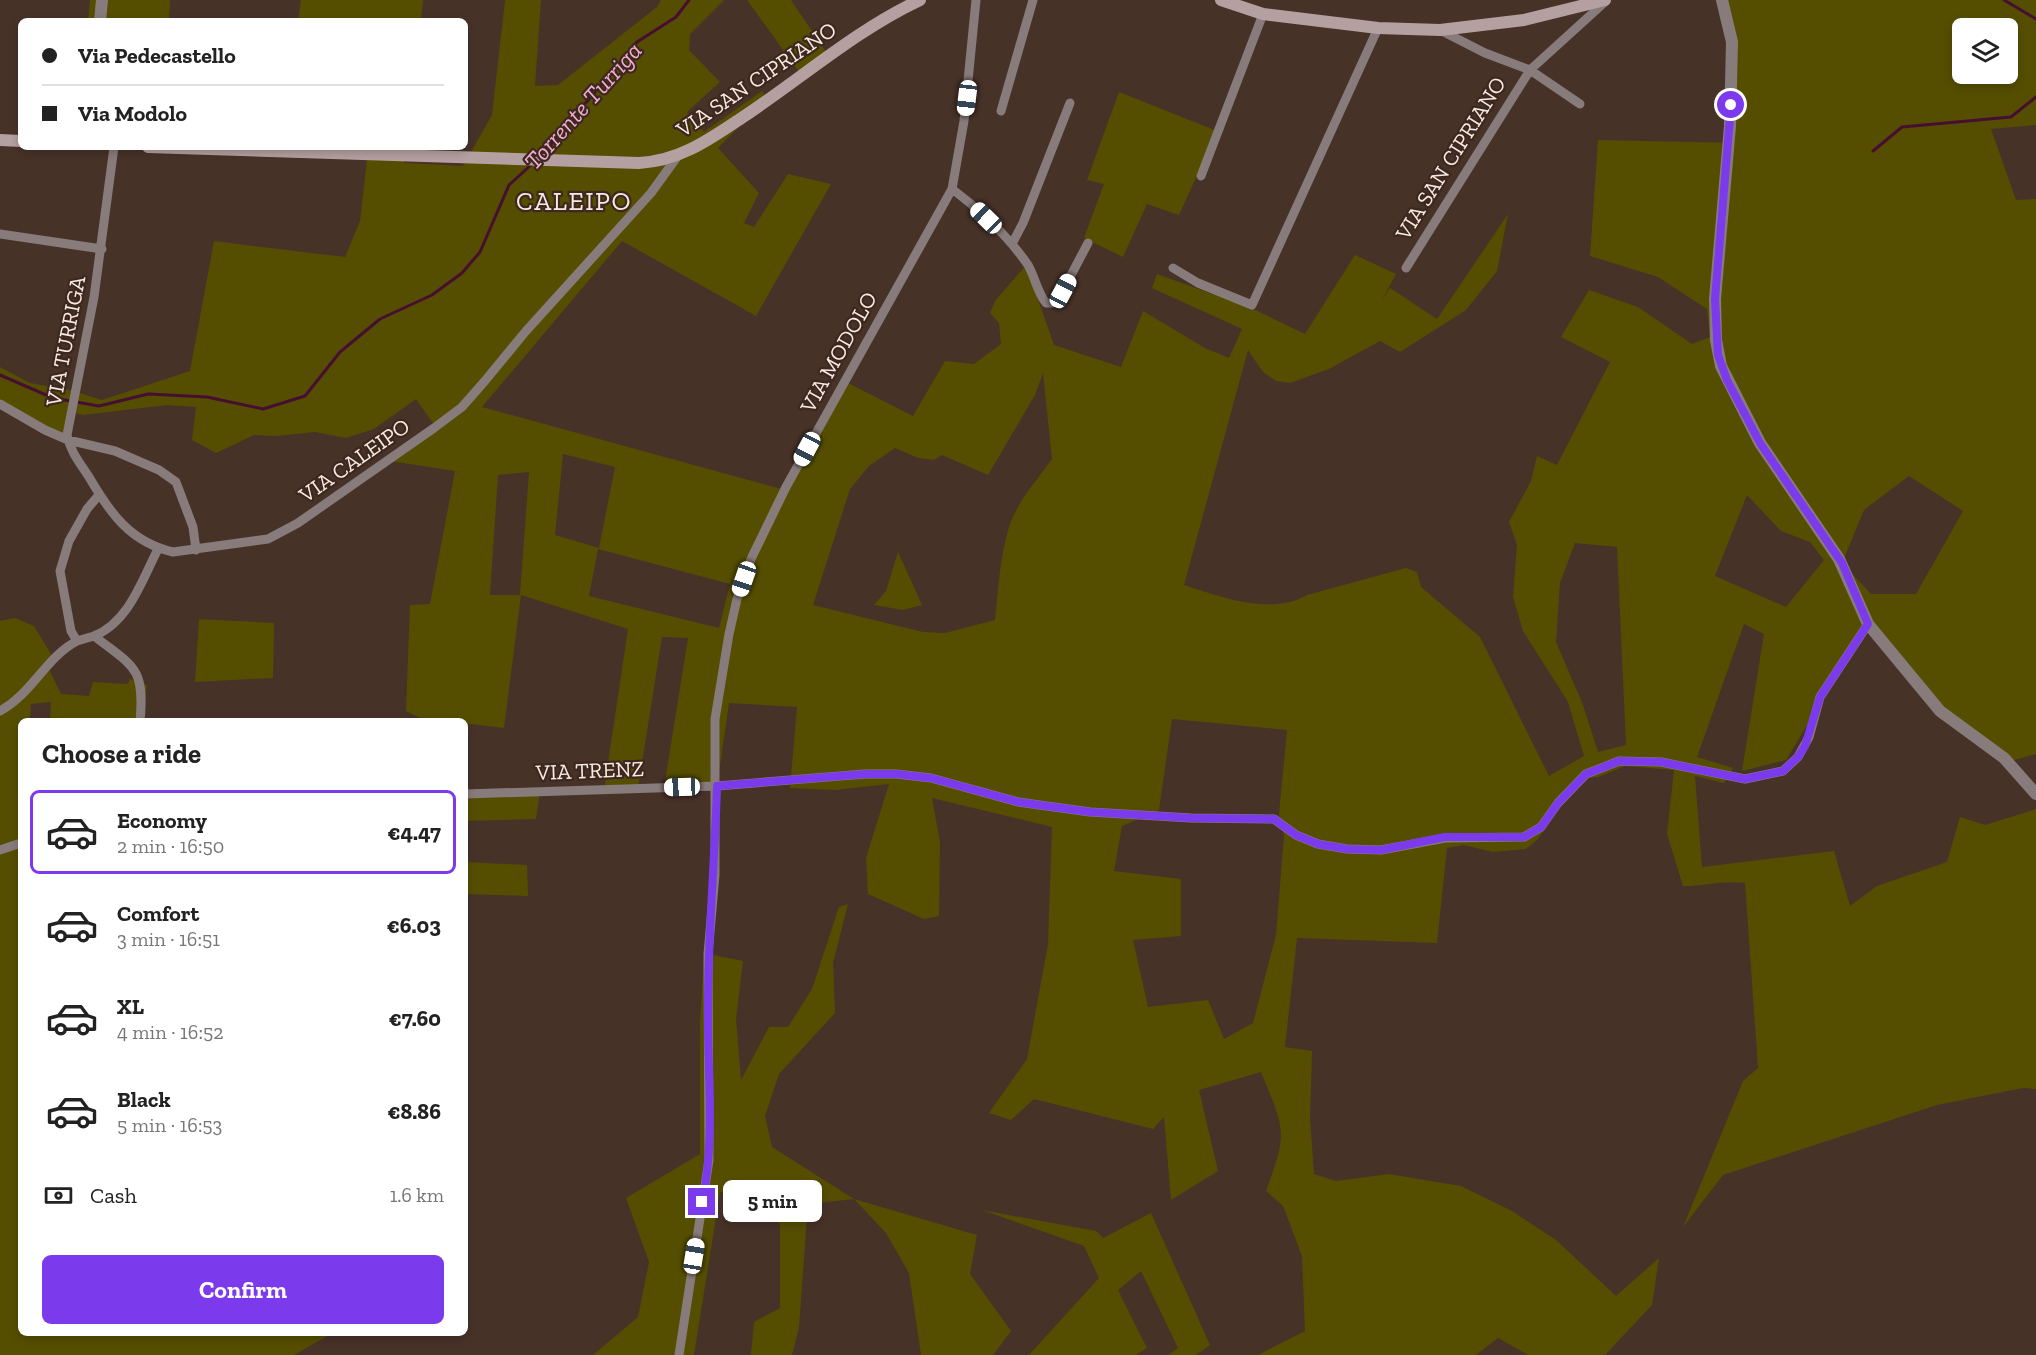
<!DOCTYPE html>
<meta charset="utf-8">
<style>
body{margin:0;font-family:"Zilla Slab",serif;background:#f2f2f2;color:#222;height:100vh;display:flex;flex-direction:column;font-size:22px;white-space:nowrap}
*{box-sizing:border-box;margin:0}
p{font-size:20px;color:#767676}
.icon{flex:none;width:33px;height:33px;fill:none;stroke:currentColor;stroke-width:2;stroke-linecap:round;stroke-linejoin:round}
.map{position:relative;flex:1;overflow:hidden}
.sheet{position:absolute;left:18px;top:718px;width:450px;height:618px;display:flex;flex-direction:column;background:#fff;border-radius:9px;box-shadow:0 3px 9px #0003}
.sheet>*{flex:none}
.hud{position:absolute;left:18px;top:18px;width:450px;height:132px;border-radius:9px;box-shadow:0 3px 9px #0003;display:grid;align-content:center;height:132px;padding:0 24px;background:#fff}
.buttons{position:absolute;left:1952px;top:18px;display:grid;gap:12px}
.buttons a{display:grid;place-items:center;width:66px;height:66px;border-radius:9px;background:#fff;box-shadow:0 3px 9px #0003;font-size:30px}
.end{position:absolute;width:27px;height:27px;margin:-14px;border:8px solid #7c3aed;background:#fff;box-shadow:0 0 0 3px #fff}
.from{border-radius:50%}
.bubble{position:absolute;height:42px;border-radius:9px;background:#fff;box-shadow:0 3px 9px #0003;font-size:20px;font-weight:800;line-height:42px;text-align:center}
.car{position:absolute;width:18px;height:36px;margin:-18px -9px;border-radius:8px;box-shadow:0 0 4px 2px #0007;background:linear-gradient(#fff 24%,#345 0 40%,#fff 0 76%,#345 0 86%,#fff 0)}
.hud b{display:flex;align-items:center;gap:21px;height:57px;font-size:22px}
.hud b+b{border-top:2px solid #e0e0e0}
.hud i{width:15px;height:15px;background:#222}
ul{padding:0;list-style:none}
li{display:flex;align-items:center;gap:18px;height:84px;margin:0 12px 9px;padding:0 12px;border:3px solid transparent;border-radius:9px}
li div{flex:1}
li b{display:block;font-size:22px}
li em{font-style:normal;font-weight:800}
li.active{border-color:#7c3aed}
li>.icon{width:54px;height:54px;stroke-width:1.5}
h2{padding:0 24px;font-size:27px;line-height:72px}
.pay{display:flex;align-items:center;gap:15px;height:66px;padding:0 24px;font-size:22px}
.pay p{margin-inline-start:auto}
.button{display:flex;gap:12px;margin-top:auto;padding:12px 24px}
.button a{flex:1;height:69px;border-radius:9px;background:#7c3aed;color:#fff;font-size:24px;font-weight:800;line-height:69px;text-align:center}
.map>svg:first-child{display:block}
</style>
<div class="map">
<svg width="2036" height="1355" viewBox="0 0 2036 1355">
<rect width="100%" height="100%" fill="#473228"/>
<!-- green -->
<path fill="#554e00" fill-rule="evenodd" d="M90,0h80l-1,21h-81z
M301,0h122l-2,21h-123z
M505,0h36l-6,86 23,-1 99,-78 4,-7h63l-34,34 -1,16 31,32 -33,30 17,20 58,-41 6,9 -11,8 -39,40 41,45 -15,30 10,4 34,-53 43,10 -75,132 -134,-75 -140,166 303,83 59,-109 69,35 32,-55 29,3 27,-20 -2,-21 -9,-10 5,-12 31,-36 28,80 67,22 22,-56 62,37 24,10 13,-29 -90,-41 5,-14 94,34 54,26 50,-79 41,19 -14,26 8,-12 47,31 71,-105 -11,57 -31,39 -66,42 -20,-11 -51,28 -39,14 -14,-2 -13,-9 -15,-22 -64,235c37,12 88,31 123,10l99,-27 11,4 4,15 59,50 69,139 35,-20 -16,-54 -45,-71 -10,-34 4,-52 -8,-23 22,-41 6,-25 20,9 53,-103 -49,-25 28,-47 49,17 54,37 18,-7 -3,-28 -49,-32 -68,-21 8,-116 137,3v-109l-8,-34h309v125l-45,4 25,71 20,-1v555l-29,8 -68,-44 -11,-19 -60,-74 -82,135 -44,11 22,-137 -20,-10 -47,133 36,11 -9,15 -29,-7 7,91 132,-16 16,55 27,-20 70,-24 13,-45 25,8 51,-16v280l-13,-1 -86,17 -214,70 -40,52 60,-146 15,-13 -13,-185c-21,-3 -41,3 -62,3l-16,-52 7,-64 -49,-4 -27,11 -24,3 -36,59 -12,10 -33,3 -29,-7 -17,3 -10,95 -140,-5 -12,109 27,4 -2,67 4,56 22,7 53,-7 72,12 51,25 44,29 60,56 43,-38 -7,47 -47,50h-77l-30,-17 -22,17h-218l47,-24 -3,-75 -19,-50 -17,-15c22,-60 19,-60 -5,-119l-62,18 19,81 -47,29 -7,-83 -11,12 -119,-30 -23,21 -22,-7 38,-54 21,-115 4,-117 -120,-29 8,44 -1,74 -15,3 -56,-25 -2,-36 23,-74 -54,6 -45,-2 7,-81 -68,-4 -12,83 -53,2 24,-150 -26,-1 -24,151 -34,2 24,-161 -107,-34 -17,133 -84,-10 -14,-7 4,-106 20,-1 25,-133 -65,-10 47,-32 -21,-30 -42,30 -28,9 -31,-6 -38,4 -23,-1 -38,18 -24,-13 4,-33 -29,-2 -84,10 -15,-4 -4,25 -64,-34v-35l30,16 40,7 32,10 88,-29 24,-130 131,16 15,-36 7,-61h11l1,-13h27l-2,16 59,3 29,-51zM1962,28h45v46h-45zM1043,373l9,86c-15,21 -35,43 -43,68 -9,30 -11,62 -14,93l-50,13 -22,-1 -110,-27 37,-116 19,-23 26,-18 23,10 16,2 8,-5 46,20 47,-80zM563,454l52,13 -16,81 -44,-13zM529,472l-9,123h-30l8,-120zM1909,476l54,35 -47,83h-45l-29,-31 22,-53zM1747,495l34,36 29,11 14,18 -38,47 -71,-31zM1575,543l42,4 9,198 -28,7 -15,-47 -27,-63 4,-59zM598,549l132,35 -11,44 -130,-32zM1172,719l115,11 -8,84 5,22 -8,99 -23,88 -29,16 -16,-39 -60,7 -15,-67 48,-4v-57l-67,-8 8,-45 37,-16z
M747,0h44l39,58 -28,18z
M1119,92l98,39 -38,84 -32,-11 -24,53 -39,-19 20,-54 -17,-4z
M898,552l24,53 -19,5 -29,-5 12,-14z
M15,618l19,8 20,33 -7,6 14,29 28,2 4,-14 35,2 2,-5 17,6 -4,36h-93l1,-19 -20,2 -1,17 -9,1v612h310l-37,21h-294v-734z
M199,619l75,4 -1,55 -78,4z
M540,792l-4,27 -71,2v-27z
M465,862l62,3 1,31 -63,-2z
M848,904l-15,59 2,50 -56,61 -14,42 7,31 82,52 123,36 -7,39 41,57 -18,24h-72l-12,-82 -23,-40 -32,-34 -46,5 -9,123 -7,28h-41l3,-33 26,-14v-82l-10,-36 -50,2 -26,163h-101l45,-38 11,-55 -23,-64 74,-44v-133l4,-65 4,-2 35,7 -7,58 5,61 28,-53h19l24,-38 27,-82z
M982,1210l114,21 7,7 48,-25 59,132 -14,10h-28l10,-7 -37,-77 -23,19 29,58 -11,7h-107l70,-77 -15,-32z"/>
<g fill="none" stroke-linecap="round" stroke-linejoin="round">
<!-- stream -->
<path stroke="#460f31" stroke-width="3" d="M2004,0l32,19
M1873,151l29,-24 109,-10 25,-20
M541,156l96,-114 39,-25 13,-17
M0,375l53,23 46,8 49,-12 59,3 56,12 42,-13 35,-44 40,-33 52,-24 30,-22 18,-21 29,-67 23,-21"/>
<!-- minor -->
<path stroke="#887b7b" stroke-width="9" d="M1440,30l45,23 45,17 50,34
M1001,111l32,-111
M114,147l-20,150 -27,138c3,16 13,28 22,42 21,36 41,65 84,75l95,-13 30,-16 136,-95 28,-21 22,-25 42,-51 125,-138 26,-36
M1201,176l62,-162
M952,189c28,21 56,47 76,76 7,12 9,27 18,38h6l8,-7 28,-53
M0,234l102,15
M1012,244l11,-21 47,-120
M1173,268l25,15 54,22 126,-277
M1406,268l124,-198 76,-69
M0,404l45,26 23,10 47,11 44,19 17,12 17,45 3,23
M99,495l-12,14 -18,32 -9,30 11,60 6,10 17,-5c40,31 51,31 46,86
M94,636c35,-14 48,-56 64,-87
M0,711c32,-17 46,-54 77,-70
M465,794l252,-8 148,-12h31l35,4 87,24 72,10 101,6 83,1 22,16 22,9 29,5 34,1 64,-12 79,-1 17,-10 17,-24 28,-29 33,-13 42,1 84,17 38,-8 15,-14 11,-20 11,-40 48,-73
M0,850l21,-7
M679,1355l30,-195 -1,-206 7,-79v-156l14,-85 8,-35 14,-40 35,-72 166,-298 12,-68 12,-121"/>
<!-- tertiary -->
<path stroke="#887b7b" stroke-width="12" d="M1722,0l10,42 -2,84 -15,173 1,41 5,26 39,77 79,116 29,65 72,87 64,47 32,36
M100,21l2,-21"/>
<!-- secondary -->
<path stroke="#b5a0a1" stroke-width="12" d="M1221,0l42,14 115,14 62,2 84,-10 81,-20
M0,140l21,1
M148,147l491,16c41,-2 71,-24 104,-46 59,-39 113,-87 177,-117"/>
</g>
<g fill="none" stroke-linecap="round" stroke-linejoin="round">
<!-- route -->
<path stroke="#7c3aed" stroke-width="8" d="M702,1202c14,-63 5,-132 6,-196 0,-74 7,-147 9,-220l148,-12h31l35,4 87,24 72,10 101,6 83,1 22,16 22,9 29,5 34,1 64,-13h79l17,-10 17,-24 28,-29 33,-13 42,1 84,17 38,-8 15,-14 7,-11 15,-49 48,-73 -26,-61 -82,-120 -33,-63 -9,-25 -3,-56 16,-194"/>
</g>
<g text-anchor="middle" stroke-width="4.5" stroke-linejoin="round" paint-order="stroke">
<!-- street labels -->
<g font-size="22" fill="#f8eae3" stroke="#3c281e">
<text transform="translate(756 79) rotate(-34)" y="8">VIA SAN CIPRIANO</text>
<text transform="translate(1450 158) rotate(-58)" y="8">VIA SAN CIPRIANO</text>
<text transform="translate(65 341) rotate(-79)" y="8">VIA TURRIGA</text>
<text transform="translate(838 352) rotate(-61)" y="8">VIA MODOLO</text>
<text transform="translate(354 460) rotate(-35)" y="8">VIA CALEIPO</text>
<text transform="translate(590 770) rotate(-2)" y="8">VIA TRENZ</text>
</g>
<!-- water labels -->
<g font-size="24" font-style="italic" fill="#f6add3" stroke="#3c281e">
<text transform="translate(583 106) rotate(-48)" y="8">Torrente Turriga</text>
</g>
<!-- quarter labels -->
<g font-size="26" letter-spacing="1.5" fill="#f8eae3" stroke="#3c281e">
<text x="574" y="210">CALEIPO</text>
</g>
</g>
</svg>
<div class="buttons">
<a><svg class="icon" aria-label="layers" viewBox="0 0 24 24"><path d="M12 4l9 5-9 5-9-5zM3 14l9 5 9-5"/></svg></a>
</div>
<i class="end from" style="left:1731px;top:105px"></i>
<i class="end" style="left:702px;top:1202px"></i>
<div class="bubble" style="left:723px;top:1180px;width:99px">5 min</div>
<i class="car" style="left:967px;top:98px;rotate:187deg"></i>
<i class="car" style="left:986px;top:218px;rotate:314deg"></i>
<i class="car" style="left:1063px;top:291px;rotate:28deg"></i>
<i class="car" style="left:807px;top:449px;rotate:208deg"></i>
<i class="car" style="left:744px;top:579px;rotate:199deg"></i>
<i class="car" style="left:682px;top:787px;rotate:268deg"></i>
<i class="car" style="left:694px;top:1256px;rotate:9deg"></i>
<div class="hud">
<b><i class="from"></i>Via Pedecastello</b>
<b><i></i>Via Modolo</b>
</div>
<section class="sheet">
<h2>Choose a ride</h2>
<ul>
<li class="active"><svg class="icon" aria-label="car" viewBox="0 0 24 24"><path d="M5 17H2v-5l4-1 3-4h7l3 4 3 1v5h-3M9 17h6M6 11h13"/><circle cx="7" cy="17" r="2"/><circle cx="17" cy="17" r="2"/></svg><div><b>Economy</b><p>2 min · 16:50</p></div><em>€4.47</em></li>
<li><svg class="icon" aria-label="car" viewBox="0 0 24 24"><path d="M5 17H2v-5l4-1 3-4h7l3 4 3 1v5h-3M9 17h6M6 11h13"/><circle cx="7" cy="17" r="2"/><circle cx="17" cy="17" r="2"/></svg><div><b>Comfort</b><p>3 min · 16:51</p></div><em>€6.03</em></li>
<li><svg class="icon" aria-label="car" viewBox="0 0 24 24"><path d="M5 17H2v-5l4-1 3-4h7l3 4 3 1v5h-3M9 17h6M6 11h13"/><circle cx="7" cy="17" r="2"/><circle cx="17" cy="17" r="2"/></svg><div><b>XL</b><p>4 min · 16:52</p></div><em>€7.60</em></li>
<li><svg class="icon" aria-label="car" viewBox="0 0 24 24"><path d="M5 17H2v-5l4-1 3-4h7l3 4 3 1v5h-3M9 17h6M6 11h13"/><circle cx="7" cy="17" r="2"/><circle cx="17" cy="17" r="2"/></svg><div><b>Black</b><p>5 min · 16:53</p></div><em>€8.86</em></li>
</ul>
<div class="pay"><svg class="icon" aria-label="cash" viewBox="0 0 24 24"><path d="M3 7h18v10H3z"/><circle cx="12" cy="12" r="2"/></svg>Cash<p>1.6 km</p></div>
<div class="button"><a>Confirm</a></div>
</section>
</div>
